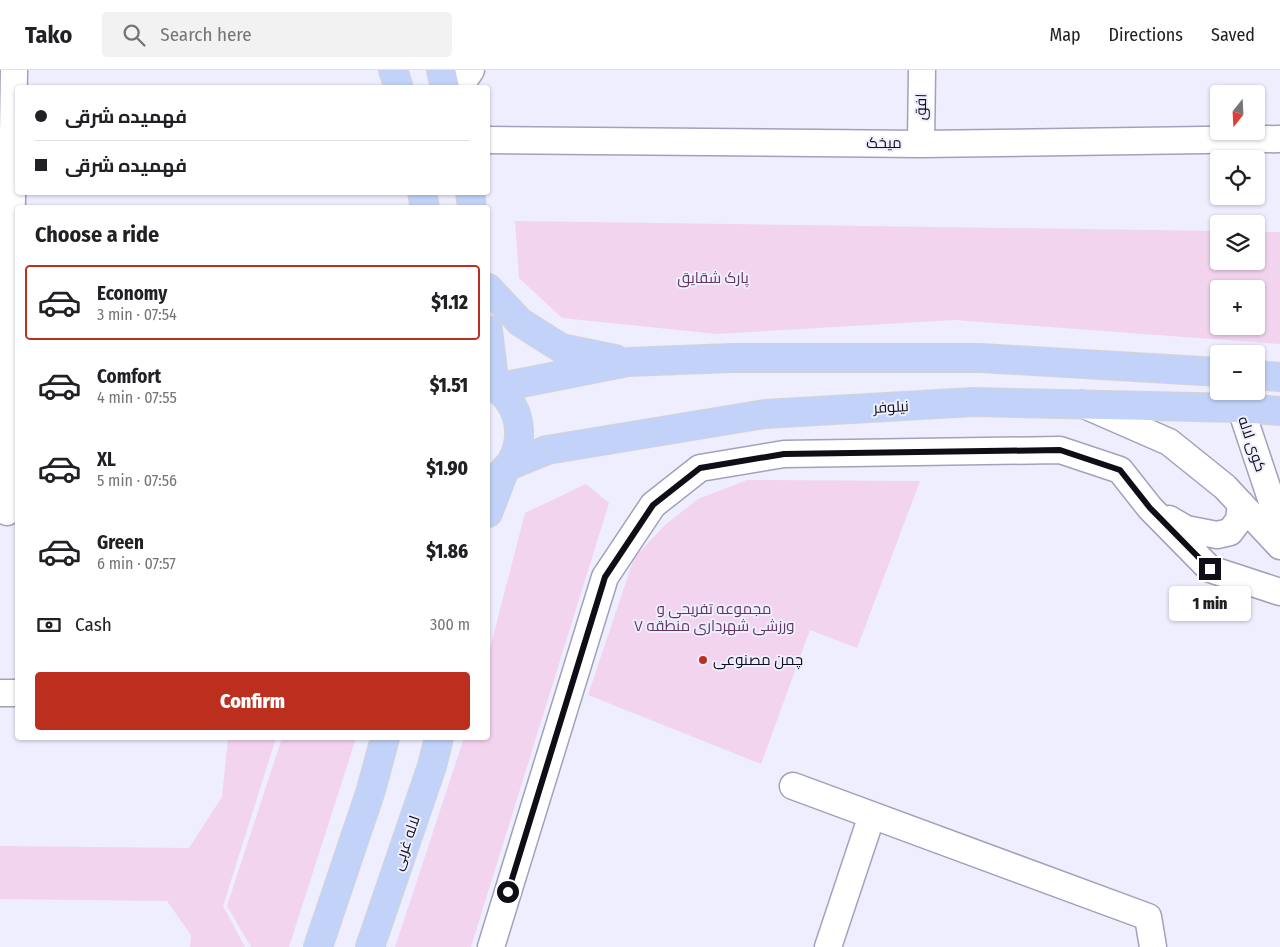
<!DOCTYPE html>
<meta charset="utf-8">
<style>
body{margin:0;font-family:"Fira Sans Condensed",Cairo,sans-serif;background:#f2f2f2;color:#202124;height:100vh;display:flex;flex-direction:column;font-size:19px;white-space:nowrap}
*{box-sizing:border-box;margin:0}
p{font-size:16px;color:#757577}
.icon{flex:none;width:28px;height:28px;fill:none;stroke:currentColor;stroke-width:2;stroke-linecap:round;stroke-linejoin:round}
.map{position:relative;flex:1;overflow:hidden}
.panel{position:absolute;left:15px;top:135px;width:475px;height:535px;display:flex;flex-direction:column;background:#fff;border-radius:5px;box-shadow:0 1px 4px #0004}
.panel>*{flex:none}
.banner{position:absolute;left:15px;top:15px;width:475px;height:110px;border-radius:5px;box-shadow:0 1px 4px #0004;display:grid;align-content:center;height:110px;padding:0 20px;background:#fff}
.needle{width:32px;rotate:198deg}
.buttons{position:absolute;left:1210px;top:15px;display:grid;gap:10px}
.buttons a{display:grid;place-items:center;width:55px;height:55px;border-radius:5px;background:#fff;box-shadow:0 1px 4px #0004;font-size:25px}
.end{position:absolute;width:22px;height:22px;margin:-11px;border:6px solid #0e0e17;background:#fff;box-shadow:0 0 0 2px #fff}
.from{border-radius:50%}
.bubble{position:absolute;height:35px;border-radius:5px;background:#fff;box-shadow:0 1px 4px #0004;font-size:16px;font-weight:800;line-height:35px;text-align:center}
.banner b{display:flex;align-items:center;gap:18px;height:48px;font-size:19px}
.banner b+b{border-top:1px solid #e0e0e0}
.banner i{width:12px;height:12px;background:#202124}
ul{padding:0;list-style:none}
li{display:flex;align-items:center;gap:15px;height:75px;margin:0 10px 8px;padding:0 10px;border:2px solid transparent;border-radius:5px}
li div{flex:1}
li b{display:block;font-size:19px}
li em{font-style:normal;font-weight:800}
li.selected{border-color:#bc2f1f}
li>.icon{width:45px;height:45px;stroke-width:1.5}
h2{padding:0 20px;font-size:22px;line-height:60px}
.pay{display:flex;align-items:center;gap:12px;height:55px;padding:0 20px;font-size:19px}
.pay p{margin-inline-start:auto}
.button{display:flex;gap:10px;margin-top:auto;padding:10px 20px}
.button a{flex:1;height:58px;border-radius:5px;background:#bc2f1f;color:#fff;font-size:20px;font-weight:800;line-height:58px;text-align:center}
header{display:flex;align-items:center;gap:30px;box-sizing:border-box;height:70px;padding:0 25px;background:#fff;border-bottom:1px solid #e0e0e0}
header strong{font-size:24px}
nav{display:flex;gap:28px;margin-inline-start:auto;font-size:18px}
.search{width:350px;height:45px;background:#f2f2f2;display:flex;align-items:center;gap:12px;box-sizing:border-box;padding:0 18px;border-radius:5px;color:#757577;font-size:19px}
.map>svg:first-child{display:block}
</style>
<header>
<strong>Tako</strong>
<div class="search"><svg class="icon" aria-label="search" viewBox="0 0 24 24"><circle cx="10" cy="10" r="6"/><path d="M15 15l6 6"/></svg>Search here</div>
<nav><a>Map</a><a>Directions</a><a>Saved</a></nav>
</header>
<div class="map">
<svg width="1280" height="877" viewBox="0 0 1280 877">
<rect width="100%" height="100%" fill="#eeeefe"/>
<!-- green -->
<path fill="#f2d4ef" fill-rule="evenodd" d="M515,151l704,10v30h37v-29h24v112l-325,-24 -238,14 -155,-16 -43,-40zM1219,219h37v37h-37z
M747,410l173,1 -63,167 -47,-18 -49,134 -173,-69 46,-137 31,-33 33,-26z
M586,414l23,19 -138,444h-76l69,-209h24v-82l37,-143z
M228,668h48l-53,168 22,41h-55l1,-12 -24,-34 -167,-2v-53l189,2 33,-51z
M282,668h74l-67,209h-38l-24,-41z"/>
<g fill="none" stroke-linecap="round" stroke-linejoin="round">
<!-- minor casing -->
<g stroke="#a2a1bb" stroke-width="29">
<path id="minor" d="M459,18l12,-18
M488,70l433,4 359,-5
M921,74l1,-74
M1235,321l45,135
M1082,334l87,38 56,45 55,59
M7,442l7,-442
M1169,449l17,10 31,6 13,-3 9,-12 2,-16
M0,623h18
M793,716l355,131 5,30
M491,877l114,-370 48,-72 47,-37 84,-14 276,-4 60,20 30,38 60,61 70,23
M828,877l44,-132"/>
</g>
<!-- major casing -->
<g stroke="#d4d4d5" stroke-width="30">
<path id="major" d="M393,0l6,18
M441,0l4,18
M422,122l3,16
M470,122l2,16
M488,218l32,34 41,26 54,11
M488,260l7,57
M1256,305l24,2
M488,314c41,17 42,81 0,97
M496,318l132,-26 103,-4h250l238,14
M508,396l39,-16 218,-36 208,-12 266,6 41,3
M488,443l17,-44
M318,877l53,-157 14,-52
M370,877l62,-181 7,-28"/>
</g>
<!-- minor -->
<use href="#minor" stroke="#fff" stroke-width="26"/>
<!-- major -->
<use href="#major" stroke="#c2d2f9" stroke-width="28"/>
</g>
<g fill="none" stroke-linecap="round" stroke-linejoin="round">
<!-- route -->
<path stroke="#0e0e17" stroke-width="6" d="M508,822l97,-315 48,-72 47,-37 84,-14 276,-4 60,20 30,38 60,61"/>
</g>
<!-- markers -->
<circle fill="#bc2f1f" stroke="#eeeefe" stroke-width="2" cx="703" cy="590" r="5"/>
<g text-anchor="middle" stroke-width="4" stroke-linejoin="round" paint-order="stroke">
<!-- street labels -->
<g font-size="15" fill="#0e0e17" stroke="#eeeefe">
<text transform="translate(921 37) rotate(-89)" y="5">افق</text>
<text x="884" y="78">میخک</text>
<text transform="translate(891 337) rotate(-3)" y="5">نیلوفر</text>
<text transform="translate(1252 374) rotate(71)" y="5">کوی لاله</text>
<text transform="translate(406 773) rotate(-71)" y="5">لاله غربی</text>
</g>
<!-- park labels -->
<g font-size="15" fill="#623660" stroke="#eeeefe">
<text x="713" y="213">پارک شقایق</text>
<text x="714" y="544">مجموعه تفریحی و<tspan x="714" dy="17">ورزشی شهرداری منطقه ۷</tspan></text>
</g>
<!-- poi labels -->
<g font-size="15" fill="#0e0e17" stroke="#eeeefe" text-anchor="start">
<text x="713" y="595">چمن مصنوعی</text>
</g>
</g>
</svg>
<div class="buttons">
<a><svg class="needle" viewBox="-14 -14 28 28"><path d="M0-13l5 13h-10z" fill="#e53935"/><path d="M0 13l5-13h-10z" fill="#757577"/></svg></a>
<a><svg class="icon" aria-label="locate" viewBox="0 0 24 24"><circle cx="12" cy="12" r="6"/><path d="M12 2v4M12 18v4M2 12h4M18 12h4"/></svg></a>
<a><svg class="icon" aria-label="layers" viewBox="0 0 24 24"><path d="M12 4l9 5-9 5-9-5zM3 14l9 5 9-5"/></svg></a>
<a>+</a>
<a>−</a>
</div>
<i class="end from" style="left:508px;top:822px"></i>
<i class="end" style="left:1210px;top:499px"></i>
<div class="bubble" style="left:1169px;top:516px;width:82px">1 min</div>
<div class="banner">
<b><i class="from"></i>فهمیده شرقی</b>
<b><i></i>فهمیده شرقی</b>
</div>
<section class="panel">
<h2>Choose a ride</h2>
<ul>
<li class="selected"><svg class="icon" aria-label="car" viewBox="0 0 24 24"><path d="M5 17H2v-5l4-1 3-4h7l3 4 3 1v5h-3M9 17h6M6 11h13"/><circle cx="7" cy="17" r="2"/><circle cx="17" cy="17" r="2"/></svg><div><b>Economy</b><p>3 min · 07:54</p></div><em>$1.12</em></li>
<li><svg class="icon" aria-label="car" viewBox="0 0 24 24"><path d="M5 17H2v-5l4-1 3-4h7l3 4 3 1v5h-3M9 17h6M6 11h13"/><circle cx="7" cy="17" r="2"/><circle cx="17" cy="17" r="2"/></svg><div><b>Comfort</b><p>4 min · 07:55</p></div><em>$1.51</em></li>
<li><svg class="icon" aria-label="car" viewBox="0 0 24 24"><path d="M5 17H2v-5l4-1 3-4h7l3 4 3 1v5h-3M9 17h6M6 11h13"/><circle cx="7" cy="17" r="2"/><circle cx="17" cy="17" r="2"/></svg><div><b>XL</b><p>5 min · 07:56</p></div><em>$1.90</em></li>
<li><svg class="icon" aria-label="car" viewBox="0 0 24 24"><path d="M5 17H2v-5l4-1 3-4h7l3 4 3 1v5h-3M9 17h6M6 11h13"/><circle cx="7" cy="17" r="2"/><circle cx="17" cy="17" r="2"/></svg><div><b>Green</b><p>6 min · 07:57</p></div><em>$1.86</em></li>
</ul>
<div class="pay"><svg class="icon" aria-label="cash" viewBox="0 0 24 24"><path d="M3 7h18v10H3z"/><circle cx="12" cy="12" r="2"/></svg>Cash<p>300 m</p></div>
<div class="button"><a>Confirm</a></div>
</section>
</div>
